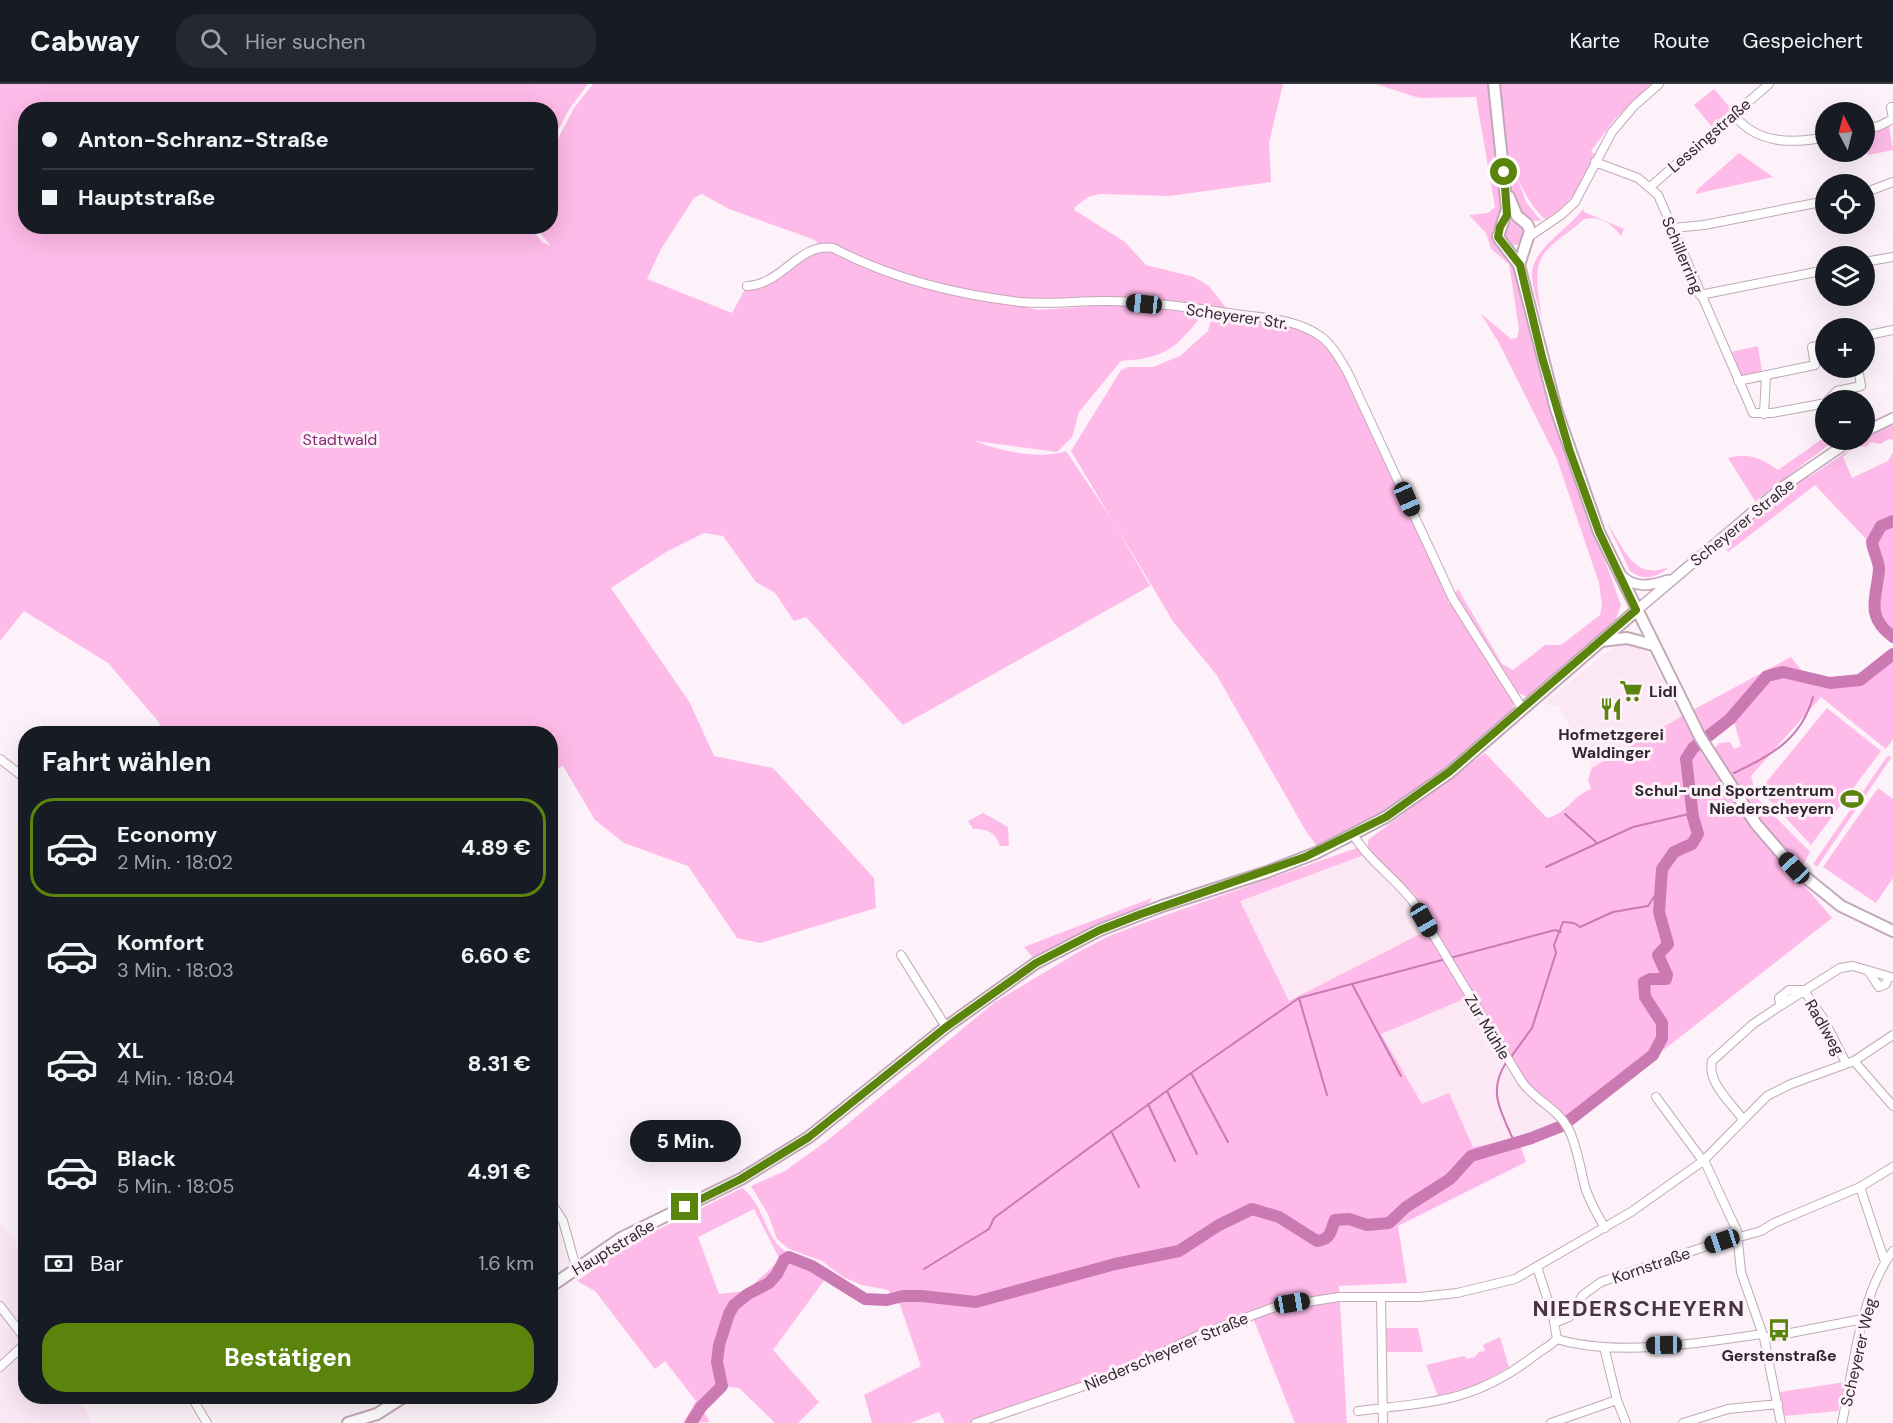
<!DOCTYPE html>
<html lang="de">
<meta charset="utf-8">
<style>
body{margin:0;font-family:"DM Sans",sans-serif;background:#242831;color:#f1f3f6;height:100vh;display:flex;flex-direction:column;font-size:22px;white-space:nowrap}
*{box-sizing:border-box;margin:0}
p{font-size:20px;color:#9ea1a6}
.icon{flex:none;width:33px;height:33px;fill:none;stroke:currentColor;stroke-width:2;stroke-linecap:round;stroke-linejoin:round}
.map{position:relative;flex:1;overflow:hidden}
.sheet{position:absolute;left:18px;top:642px;width:540px;height:678px;display:flex;flex-direction:column;background:#171b24;border-radius:24px;box-shadow:0 6px 24px #0002}
.sheet>*{flex:none}
.hud{position:absolute;left:18px;top:18px;width:540px;height:132px;border-radius:24px;box-shadow:0 6px 24px #0002;display:grid;align-content:center;height:132px;padding:0 24px;background:#171b24}
.needle{width:39px;rotate:353deg}
.fabs{position:absolute;left:1815px;top:18px;display:grid;gap:12px}
.fabs a{display:grid;place-items:center;width:60px;height:60px;border-radius:50%;background:#171b24;box-shadow:0 6px 24px #0002;font-size:30px}
.end{position:absolute;width:27px;height:27px;margin:-14px;border:8px solid #5a840c;background:#fff;box-shadow:0 0 0 3px #fff}
.from{border-radius:50%}
.bubble{position:absolute;height:42px;border-radius:21px;background:#171b24;box-shadow:0 6px 24px #0002;font-size:20px;font-weight:800;line-height:42px;text-align:center}
.car{position:absolute;width:18px;height:36px;margin:-18px -9px;border-radius:8px;box-shadow:0 0 4px 2px #0007;background:linear-gradient(#222 24%,#8ab4d8 0 40%,#222 0 76%,#8ab4d8 0 86%,#222 0)}
.hud b{display:flex;align-items:center;gap:21px;height:57px;font-size:22px}
.hud b+b{border-top:2px solid #363941}
.hud i{width:15px;height:15px;background:#f1f3f6}
ul{padding:0;list-style:none}
li{display:flex;align-items:center;gap:18px;height:99px;margin:0 12px 9px;padding:0 12px;border:3px solid transparent;border-radius:24px}
li div{flex:1}
li b{display:block;font-size:22px}
li em{font-style:normal;font-weight:800}
li.active{border-color:#5a840c}
li>.icon{width:54px;height:54px;stroke-width:1.5}
h2{padding:0 24px;font-size:27px;line-height:72px}
.pay{display:flex;align-items:center;gap:15px;height:66px;padding:0 24px;font-size:22px}
.pay p{margin-inline-start:auto}
.cta{display:flex;gap:12px;margin-top:auto;padding:12px 24px}
.cta a{flex:1;height:69px;border-radius:24px;background:#5a840c;color:#fff;font-size:24px;font-weight:800;line-height:69px;text-align:center}
header{display:flex;align-items:center;gap:36px;box-sizing:border-box;height:84px;padding:0 30px;background:#171b24;border-bottom:2px solid #363941}
header strong{font-size:28px}
nav{display:flex;gap:33px;margin-inline-start:auto;font-size:21px}
.search{width:420px;height:54px;background:#242831;display:flex;align-items:center;gap:15px;box-sizing:border-box;padding:0 21px;border-radius:24px;color:#9ea1a6;font-size:22px}
.map>svg:first-child{display:block}
</style>
<header>
<strong>Cabway</strong>
<div class="search"><svg class="icon" aria-label="search" viewBox="0 0 24 24"><circle cx="10" cy="10" r="6"/><path d="M15 15l6 6"/></svg>Hier suchen</div>
<nav><a>Karte</a><a>Route</a><a>Gespeichert</a></nav>
</header>
<div class="map">
<svg width="1893" height="1339" viewBox="0 0 1893 1339">
<rect width="100%" height="100%" fill="#fdf2f9"/>
<!-- built -->
<path fill="#fce7f5" d="M1626,559l15,2 4,3 37,68 -90,52 -34,-62 -16,-2 69,-55z
M1357,764l37,37 34,45 -139,71 -34,-65 -19,-44 100,-38z
M1467,914l68,105 18,9 11,15 -44,18 -15,-4 -32,6 -24,-54 -27,11 -41,-71z
M0,1137l25,35 1,140 52,1 14,26h-92z"/>
<!-- green -->
<path fill="#febae8" fill-rule="evenodd" d="M0,0h588l-18,24 -19,35 -1,-33h-524v116h504l12,16 9,4 -16,-19 15,-1 1,-74 23,-44 19,-24h690l-14,59 2,39 -102,14 -69,-2 -12,3 -13,10 -1,3 51,32 21,23 48,12 15,9 18,23 -98,-10 -83,5 -93,-12 86,18 66,-5 99,8c-28,35 -37,45 -83,48l-42,51 -7,25 -15,15 -82,-11c25,10 65,19 91,10l47,70 37,65 -247,139 -97,-108 -12,4 -19,-28 -19,-11 -33,-46 -19,-3 -38,19 -55,36 79,115 24,53 59,12 101,110 2,30 -116,35 -23,-5 -49,-72 -64,-23 -29,-23 -32,-54 -12,5 -1,-37 -386,-1 -6,-12 -50,-58 -84,-52 -24,30zM702,110l27,15 86,31 5,7 -18,7 -57,35 -13,24 -85,-34 14,-30 33,-51z
M1376,0h114l13,131c-25,25 0,31 11,50l41,156 66,184 -6,16 -88,76 -11,-5 -61,-99 3,-4 44,75 11,6 32,-25h16l39,-30 2,-9 -3,-23 -42,-124 -58,-116 -18,-29 30,25 6,-1 2,-9 -10,-65 -18,-15 -5,-16 -17,-18 19,-2 7,-6 -19,-110 -57,1z
M1500,0h151l-36,35 -24,32 5,4c-13,27 -24,50 -51,64 -14,-12 -19,-25 -27,-39l8,22 15,19c-17,1 -23,-11 -30,-24z
M1714,5l18,21 -20,17 -18,-22z
M1889,42l4,24 -25,5 -4,-24z
M1739,69l34,24 -78,17 4,-6z
M1583,125l1,3 40,17 -3,7c-10,-13 -20,-20 -37,-17 -11,11 -26,19 -37,31 -17,17 -7,49 -5,70 -3,-15 -10,-31 -10,-46 0,-25 36,-44 51,-65z
M1502 149a12 12 0 1 1 24 0a12 12 0 1 1-24 0Z
M1213,228c30,5 83,7 107,27 11,9 17,21 25,33l105,224 -2,7 5,1 61,96 -1,9 -7,8 -92,76 -31,21 -66,32 -10,-13 -91,-159 -42,-51 -103,-172 50,-81 7,-3h25l27,-11 28,-25z
M1758,262l4,26 -21,4 -10,-24z
M1893,341v15l-4,-1 -9,5 -9,-2 -5,5 -8,-1 -1,-2 7,-4 1,-4z
M1825,353l10,3 -80,61 -27,-43c20,-6 33,0 50,12z
M1854,363l-11,10 9,21 36,-17 5,-9v180c-26,-26 -5,-48 -11,-76l-67,-71 -87,67 -5,-10 84,-68 2,3z
M1607,439c18,26 26,58 62,44 -11,10 -26,15 -39,4z
M1791,573l11,14 13,4 -31,-5 -15,4 -12,9 -18,22 -34,29 -14,-23z
M1893,574v81l-7,10 -65,-52 -70,79 6,22 53,54 -8,15 -34,-36 -54,-82 5,-6 11,-1 4,7 7,-3 -8,-28 33,-40 10,-4 9,-1 41,12 38,-2 -5,-7 11,-1z
M1827,624l54,43 -70,94 -51,-55z
M1682,632l21,39 42,61 87,102 -263,206 -34,-21 -121,-209 -36,-32 -10,-14v-8l117,-87 62,65c21,-5 24,-21 44,-29l-3,-10 4,-11z
M1888,671l3,3 -74,109 -4,-3z
M1878,704l15,11v79l-17,25 -53,-36z
M983,729l25,14 1,19h-9c-5,-14 -12,-17 -27,-17l-5,-8z
M1357,764l7,7 -124,46 49,100 139,-71 39,68 -86,36 41,70 27,-11 24,54 32,-6 15,4 6,17 -128,64 9,57 -68,3 8,137h-52l-42,-105 -54,17 -83,40 -139,48h-32l-6,-11 -29,11h-38l-8,-28 57,-29 -21,-61 -12,-15 -26,-5 -19,-8 -21,-16 -33,-12 -12,-10 -9,-25 -17,-28 34,-15 43,-31 167,-138 80,-48 32,-17 39,-15z
M1152,814l-6,10 -112,51 -10,-12z
M742,1104c20,14 23,45 38,59 13,13 36,13 51,24l-58,79 46,52 -21,21h-23l-36,-35 -17,-2 -21,21 9,15 -27,1 13,-22 -31,-40 -10,8 -60,-78 -18,-10 58,-40zM754,1125l26,51 -34,31 -27,3 -21,-57z
M1386,1244h32l5,24h-36z
M1500,1253l9,30 -32,18 -39,11 -12,-31 38,-9 3,3 8,-2 4,-5 6,-1 -2,-6z
M1845,1298l-7,29 -54,5 -4,-24z"/>
<g fill="none" stroke-linecap="round" stroke-linejoin="round">
<!-- stream -->
<path stroke="#cb79b3" stroke-width="2" d="M1734,689c37,-18 67,-33 79,-76
M1565,730l31,28
M1546,783l87,-40 60,-14
M1352,900l49,92
M1299,914l28,97
M1511,973l21,-29 24,-75 -2,-8 9,-23 11,1 6,4 33,-15 35,-6 12,-18
M1507,977c-21,32 -5,51 8,83
M1191,989l37,69
M1167,1007l30,63
M1148,1020l27,57
M1111,1047l28,56
M924,1185l65,-40 5,-11 197,-145 108,-75 256,-68 6,2"/>
<!-- river -->
<path stroke="#cb79b3" stroke-width="12" d="M1893,437l-12,5 -9,16c1,9 7,19 7,27 -2,29 -15,46 14,68
M1534,1053l28,-11 91,-71 9,-17v-15l-17,-26 -1,-15 6,-3h16l1,-4 -9,-20 10,-11 -9,-32 3,-43 12,-17 18,-8 6,-10 -5,-17 -7,-58 7,-11 37,-29 37,-43 16,-4 47,11 30,-3 33,-26
M691,1339l10,-16 21,-21 -5,-24 2,-17 10,-31 5,-9 14,-11 21,-11 8,-9 7,-14 5,-3 23,9 53,33 22,1 16,-4h19l54,6 139,-38 64,-13 40,-26 33,-16 27,8 38,24c15,-2 13,-10 18,-21l14,-1 18,6 22,-2 17,-16 44,-28 21,-23 61,-18"/>
<!-- minor casing -->
<g stroke="#c2a8b9" stroke-width="10">
<path id="minor" d="M1893,23h-2l2,12
M1734,31c23,29 58,29 92,22
M1864,45l15,-3 14,-7
M1595,78l43,16 20,17 95,218h19l54,-10
M1650,103l119,-103
M1864,109l29,-11
M1673,144l31,-3 122,-24
M1530,152l31,-21 14,-13 37,-70 22,-26 25,-22
M1864,178l29,-5
M747,202c35,-1 51,-43 86,-38 60,31 121,46 187,54 31,3 61,-2 91,-1 44,1 88,8 132,14 24,3 53,5 74,19 14,8 23,25 31,39l105,226 69,109
M1700,211l126,-25
M1864,252l29,-6
M1738,297l77,-16 -3,-18 14,-3
M1828,316l9,-9 24,-5 -3,-18
M1764,330l2,-39
M0,675l26,20
M1353,750c16,28 43,44 61,69l108,179c13,18 35,26 46,46 10,19 12,42 18,62 5,14 12,26 19,38
M901,871l45,72
M1869,888l10,15 7,-3 2,-7
M1803,906h-14l-10,8 1,8 60,-38 13,-2 38,11
M1805,908l18,26 23,45
M1854,977l39,45
M1656,1013l47,64
M1742,1034c-12,-16 -35,-36 -30,-57l41,-37 27,-18
M1704,1076l33,71 4,41 23,66 17,85
M550,1117l13,20 13,46
M1885,1178l-25,-75 33,-20
M1537,1183l16,49 4,23
M1381,1213l2,126
M0,1222l26,34
M1554,1239l15,-6 14,-22 18,-13 103,-35 57,-16 13,-8 86,-36
M1764,1254l99,-19
M1557,1255c58,18 145,4 205,-5
M1604,1263l13,53 9,23
M0,1283l26,-24
M191,1312l16,27
M1358,1327c72,-9 116,-8 176,-55 8,-6 16,-10 23,-17
M976,1339l140,-48 83,-40 76,-28 64,-10h81l37,-4 58,-14 116,-67 72,-51 64,-65 24,-12 63,-23 39,-26
M1551,1339l66,-23
M1683,1339l45,-14 50,-5
M1842,1339c11,-53 18,-129 51,-172"/>
</g>
<!-- tertiary casing -->
<g stroke="#c2a8b9" stroke-width="12">
<path id="tertiary" d="M1864,348l29,-14
M1620,490c14,15 30,12 48,6
M1637,526l144,-122 70,-48"/>
</g>
<!-- secondary casing -->
<g stroke="#c2a8b9" stroke-width="14">
<path id="secondary" d="M1494,0l13,125 -9,28 21,28 37,144 43,123 101,205 56,87 38,44 47,38 52,25
M1509,113l8,19 10,8 3,7 -11,34
M1601,557l26,-3 26,7
M550,1203l71,-49 120,-59 68,-42 137,-110 90,-64 64,-33 62,-24 105,-34 49,-19 70,-36 63,-44 188,-163
M348,1339l29,-9 28,-18"/>
</g>
<!-- minor -->
<use href="#minor" stroke="#fff" stroke-width="8"/>
<!-- tertiary -->
<use href="#tertiary" stroke="#fff" stroke-width="9"/>
<!-- secondary -->
<use href="#secondary" stroke="#fff" stroke-width="10"/>
</g>
<g fill="none" stroke-linecap="round" stroke-linejoin="round">
<!-- route -->
<path stroke="#5a840c" stroke-width="8" d="M685,1123l56,-28 68,-42 137,-110 90,-64 64,-33 41,-16 164,-57 81,-40 63,-45 187,-162 -37,-78 -30,-83 -27,-92 -22,-92 -22,-28 2,-10 7,-12 -3,-43"/>
</g>
<!-- icons -->
<defs>
<g id="supermarket-bare" transform="scale(1.8)"><path d="M-6-5.5h2.5l.6 2H6L4.5 2H-2.5L-4.4-4H-6ZM-1.5 3.2a1.3 1.3 0 1 0 .1 0ZM3 3.2a1.3 1.3 0 1 0 .1 0Z" fill="#5a840c" stroke="#fdf2f9" stroke-width="2.5" paint-order="stroke"/></g>
<g id="restaurant-bare" transform="scale(1.8)"><path d="M-5-6h1v4h1v-4h1v4h1v-4h1v5L-1.5 .5V6h-2V.5L-5-1ZM5-6V6H3V1.5H1.5Q1.5-4 5-6Z" fill="#5a840c" stroke="#fdf2f9" stroke-width="2.5" paint-order="stroke"/></g>
<g id="stadium-bare" transform="scale(1.8)"><path d="M0-5a6.5 5 0 1 0 0 10a6.5 5 0 1 0 0-10ZM-3.5-1.8h7v3.6h-7Z" fill="#5a840c" stroke="#fdf2f9" stroke-width="2.5" paint-order="stroke"/></g>
<g id="bus-bare" transform="scale(1.8)"><path d="M-5-6H5V4H4V6H2V4H-2V6H-4V4H-5ZM-3.5-4V0h7V-4ZM-3.5 1.2v1.5H-2V1.2ZM2 1.2v1.5H3.5V1.2Z" fill="#5a840c" stroke="#fdf2f9" stroke-width="2.5" paint-order="stroke"/></g>
</defs>
<g fill-rule="evenodd">
<use href="#supermarket-bare" x="1631" y="607"/>
<use href="#restaurant-bare" x="1611" y="625"/>
<use href="#stadium-bare" x="1852" y="715"/>
<use href="#bus-bare" x="1779" y="1246"/>
</g>
<g text-anchor="middle" stroke-width="6" stroke-linejoin="round" paint-order="stroke">
<!-- street labels -->
<g font-size="16" fill="#31272e" stroke="#fdf2f9">
<text transform="translate(1709 51) rotate(-41)" y="6">Lessingstraße</text>
<text transform="translate(1683 171) rotate(67)" y="6">Schillerring</text>
<text transform="translate(1237 232) rotate(8)" y="6">Scheyerer Str.</text>
<text transform="translate(1742 438) rotate(-39)" y="6">Scheyerer Straße</text>
<text transform="translate(1488 943) rotate(59)" y="6">Zur Mühle</text>
<text transform="translate(1825 943) rotate(60)" y="6">Radlweg</text>
<text transform="translate(613 1163) rotate(-31)" y="6">Hauptstraße</text>
<text transform="translate(1651 1181) rotate(-19)" y="6">Kornstraße</text>
<text transform="translate(1166 1267) rotate(-23)" y="6">Niederscheyerer Straße</text>
<text transform="translate(1858 1268) rotate(-77)" y="6">Scheyerer Weg</text>
</g>
<!-- park labels -->
<g font-size="16" fill="#872771" stroke="#fdf2f9">
<text x="340" y="361">Stadtwald</text>
</g>
<!-- poi labels -->
<g font-size="16" font-weight="bold" fill="#31272e" stroke="#fdf2f9">
<text x="1649" y="613" text-anchor="start">Lidl</text>
<text x="1611" y="656">Hofmetzgerei<tspan x="1611" dy="18">Waldinger</tspan></text>
<text x="1834" y="712" text-anchor="end">Schul- und Sportzentrum<tspan x="1834" dy="18">Niederscheyern</tspan></text>
<text x="1779" y="1277">Gerstenstraße</text>
</g>
<!-- district labels -->
<g font-size="22" font-weight="bold" letter-spacing="1.5" fill="#493442" stroke="#fdf2f9">
<text x="1639" y="1232">NIEDERSCHEYERN</text>
</g>
</g>
</svg>
<div class="fabs">
<a><svg class="needle" viewBox="-14 -14 28 28"><path d="M0-13l5 13h-10z" fill="#e53935"/><path d="M0 13l5-13h-10z" fill="#9ea1a6"/></svg></a>
<a><svg class="icon" aria-label="locate" viewBox="0 0 24 24"><circle cx="12" cy="12" r="6"/><path d="M12 2v4M12 18v4M2 12h4M18 12h4"/></svg></a>
<a><svg class="icon" aria-label="layers" viewBox="0 0 24 24"><path d="M12 4l9 5-9 5-9-5zM3 14l9 5 9-5"/></svg></a>
<a>+</a>
<a>−</a>
</div>
<i class="end from" style="left:1504px;top:88px"></i>
<i class="end" style="left:685px;top:1123px"></i>
<div class="bubble" style="left:630px;top:1036px;width:111px">5 Min.</div>
<i class="car" style="left:1144px;top:220px;rotate:276deg"></i>
<i class="car" style="left:1407px;top:415px;rotate:156deg"></i>
<i class="car" style="left:1794px;top:784px;rotate:317deg"></i>
<i class="car" style="left:1424px;top:836px;rotate:150deg"></i>
<i class="car" style="left:1722px;top:1157px;rotate:252deg"></i>
<i class="car" style="left:1292px;top:1219px;rotate:81deg"></i>
<i class="car" style="left:1664px;top:1261px;rotate:269deg"></i>
<div class="hud">
<b><i class="from"></i>Anton-Schranz-Straße</b>
<b><i></i>Hauptstraße</b>
</div>
<section class="sheet">
<h2>Fahrt wählen</h2>
<ul>
<li class="active"><svg class="icon" aria-label="car" viewBox="0 0 24 24"><path d="M5 17H2v-5l4-1 3-4h7l3 4 3 1v5h-3M9 17h6M6 11h13"/><circle cx="7" cy="17" r="2"/><circle cx="17" cy="17" r="2"/></svg><div><b>Economy</b><p>2 Min. · 18:02</p></div><em>4.89 €</em></li>
<li><svg class="icon" aria-label="car" viewBox="0 0 24 24"><path d="M5 17H2v-5l4-1 3-4h7l3 4 3 1v5h-3M9 17h6M6 11h13"/><circle cx="7" cy="17" r="2"/><circle cx="17" cy="17" r="2"/></svg><div><b>Komfort</b><p>3 Min. · 18:03</p></div><em>6.60 €</em></li>
<li><svg class="icon" aria-label="car" viewBox="0 0 24 24"><path d="M5 17H2v-5l4-1 3-4h7l3 4 3 1v5h-3M9 17h6M6 11h13"/><circle cx="7" cy="17" r="2"/><circle cx="17" cy="17" r="2"/></svg><div><b>XL</b><p>4 Min. · 18:04</p></div><em>8.31 €</em></li>
<li><svg class="icon" aria-label="car" viewBox="0 0 24 24"><path d="M5 17H2v-5l4-1 3-4h7l3 4 3 1v5h-3M9 17h6M6 11h13"/><circle cx="7" cy="17" r="2"/><circle cx="17" cy="17" r="2"/></svg><div><b>Black</b><p>5 Min. · 18:05</p></div><em>4.91 €</em></li>
</ul>
<div class="pay"><svg class="icon" aria-label="cash" viewBox="0 0 24 24"><path d="M3 7h18v10H3z"/><circle cx="12" cy="12" r="2"/></svg>Bar<p>1.6 km</p></div>
<div class="cta"><a>Bestätigen</a></div>
</section>
</div>
